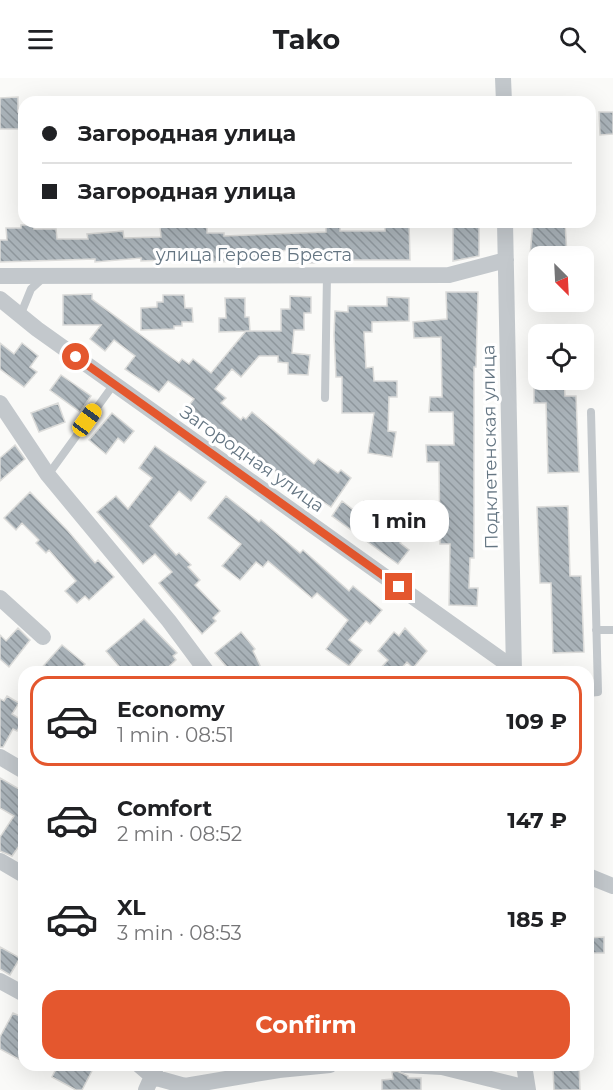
<!DOCTYPE html>
<meta charset="utf-8">
<style>
body{margin:0;font-family:Montserrat,sans-serif;background:#f2f2f2;color:#202124;height:100vh;display:flex;flex-direction:column;font-size:22px;white-space:nowrap}
*{box-sizing:border-box;margin:0}
p{font-size:20px;color:#757577}
.icon{flex:none;width:33px;height:33px;fill:none;stroke:currentColor;stroke-width:2;stroke-linecap:round;stroke-linejoin:round}
.map{position:relative;flex:1;overflow:hidden}
.details{position:absolute;left:18px;top:588px;width:576px;height:405px;display:flex;flex-direction:column;background:#fff;border-radius:18px;box-shadow:0 6px 24px #0002}
.details>*{flex:none}
.hud{position:absolute;left:18px;top:18px;width:578px;height:132px;border-radius:18px;box-shadow:0 6px 24px #0002;display:grid;align-content:center;height:132px;padding:0 24px;background:#fff}
.needle{width:39px;rotate:156deg}
.buttons{position:absolute;left:528px;top:168px;display:grid;gap:12px}
.buttons a{display:grid;place-items:center;width:66px;height:66px;border-radius:12px;background:#fff;box-shadow:0 6px 24px #0002;font-size:30px}
.end{position:absolute;width:27px;height:27px;margin:-14px;border:8px solid #e4572e;background:#fff;box-shadow:0 0 0 3px #fff}
.from{border-radius:50%}
.bubble{position:absolute;height:42px;border-radius:18px;background:#fff;box-shadow:0 6px 24px #0002;font-size:20px;font-weight:700;line-height:42px;text-align:center}
.car{position:absolute;width:18px;height:36px;margin:-18px -9px;border-radius:8px;box-shadow:0 0 4px 2px #0007;background:linear-gradient(#f5c518 24%,#345 0 40%,#f5c518 0 76%,#345 0 86%,#f5c518 0)}
.hud b{display:flex;align-items:center;gap:21px;height:57px;font-size:22px}
.hud b+b{border-top:2px solid #e0e0e0}
.hud i{width:15px;height:15px;background:#202124}
ul{padding:10px 0 0;list-style:none}
li{display:flex;align-items:center;gap:18px;height:90px;margin:0 12px 9px;padding:0 12px;border:3px solid transparent;border-radius:18px}
li div{flex:1}
li b{display:block;font-size:22px}
li em{font-style:normal;font-weight:700}
li.selected{border-color:#e4572e}
li>.icon{width:54px;height:54px;stroke-width:1.5}
.action{display:flex;gap:12px;margin-top:auto;padding:12px 24px}
.action a{flex:1;height:69px;border-radius:18px;background:#e4572e;color:#fff;font-size:24px;font-weight:700;line-height:69px;text-align:center}
header{display:flex;justify-content:space-between;align-items:center;height:78px;padding:0 24px;background:#fff;font-size:27px;font-weight:700}
.map>svg:first-child{display:block}
</style>
<header><svg class="icon" aria-label="menu" viewBox="0 0 24 24"><path d="M4 6h16M4 12h16M4 18h16"/></svg>Tako<svg class="icon" aria-label="search" viewBox="0 0 24 24"><circle cx="10" cy="10" r="6"/><path d="M15 15l6 6"/></svg></header>
<div class="map">
<svg width="613" height="1012" viewBox="0 0 613 1012">
<defs>
<pattern id="building-back-hatch" width="6" height="6" patternUnits="userSpaceOnUse" patternTransform="scale(1.5)"><rect width="6" height="6" fill="#aab3b9"/><path d="M-1 5l2 2M0 0l6 6M5-1l2 2" fill="none" stroke="#8e969c"/></pattern>
</defs>
<rect width="100%" height="100%" fill="#fafaf8"/>
<!-- building -->
<path fill="url(#building-back-hatch)" stroke="#dcdcda" stroke-width="1.5" d="M18,19v15h5v12h-4v5h-19v-31z
M599,34h14v22l-13,1z
M385,144h24l1,38h-92v3h-27v-13l-26,2 1,9 -71,1v-3l-54,2v-3l-46,4v-3l-95,3v-22h7l-1,-12h15v-3h13v4h22l1,10h31l-1,-5 36,-3 1,7 37,-1 -1,-11h20l27,1v6h17v3l102,-4v-7h14v6h45z
M453,144h26v34l-26,5z
M533,144h32l2,34h-37z
M446,214h32l-2,75h-2v191h-4l-1,30h9l-1,18 -28,-1 1,-61h-10l-1,-82h-12l-1,-17h28l-1,-33h-24l1,-15h12l-1,-60 -27,1 -1,-16 34,-3z
M92,216v5l87,64 3,-4 7,5 4,-5 18,14 35,-42h35v-22h9v-13l21,1v16h-7v17h-10l-2,23 18,2 -2,20 -20,-1v-11l-10,-1v-6h-19l-18,21 -9,-8 -17,20 11,9 -5,5 20,17 2,-3 3,2 6,-7 62,52 4,-5 20,14 3,-3 10,8 -20,29 -46,-31 -2,2 -23,-19 -3,3 -47,-34 -23,-20 7,-9 -26,-18 -9,11 -34,-23 10,-13 -21,-16 -9,11 -15,-12 11,-14h-38v-30z
M163,217h21l1,13h7l1,14h-11v4h-8v3l-33,1v-22l16,-1v-5h6z
M387,219l22,1v23l-37,1v10h-8l2,36 7,-1 1,14h23v16h-8l-1,34 8,1 -4,25 -24,-4 6,-40h-32v-36h-6l-2,-42 1,-24 13,1v-6h39z
M225,220h20v19h4l1,14 -31,1v-14h7z
M0,265l14,11 8,-11 16,13 -8,11 7,5 -13,15 -24,-18z
M61,297l30,21 -11,16 -30,-22z
M534,302h30l1,16h11l3,76 -31,1 -2,-70h-12z
M58,325l7,19 -26,10 -8,-19z
M112,335l22,18 -10,12 -6,-5 -12,16 -17,-14z
M15,367l10,14 -25,22v-23z
M155,368l51,36 -15,19 -12,-10 -29,35 26,29 3,-2 12,12 -3,2 12,13 -5,5 25,26 -7,7 3,3 -14,13 -43,-51 13,-11 -17,-18 -12,10 -46,-52 19,-16 12,13 24,-31 -13,-10z
M30,414l38,39 27,32 3,-3 16,17 -25,23 -4,-4 -8,7 -12,-12 11,-10 -27,-31 -3,3 -10,-10 3,-3 -17,-17 -6,7 -12,-12z
M226,418l33,26 2,-2 39,33 3,-3 46,41 4,-5 29,24 -12,14 -4,-3 -17,19 13,10 -13,16 -23,-17 22,-29 -31,-27 -5,5 -44,-37 -5,6 -7,-5 -16,18 -18,-14 19,-22 -33,-26z
M342,423l14,11 8,-11 45,31 -9,11 9,7 -11,14 -66,-48z
M568,428l2,70h11l3,76 -31,1 -2,-70h-11l-3,-76z
M144,541l33,34 -4,3 3,4 -13,12h-39l-18,-21z
M18,550l12,12 -21,27 -9,-8v-24l6,6z
M405,550l22,23 -14,17 -6,-6 -9,10h-21l11,-12 -10,-9 16,-19 5,4z
M241,554l14,17 -2,2 10,21h-32l-16,-19z
M62,567l23,19 -7,8h-40z
M7,618l12,7 -7,11 11,7 -6,10 -4,-2 -10,18h-3v-48l4,2z
M0,700l24,14v47l-12,17 -12,-5v-14l14,-21 -14,-8z
M604,859v16h-16v-15z
M0,869l20,11 -10,17 -10,-6z
M13,935l11,5v44l-24,-13v-12z
M58,987h37l-13,25h-6l-24,-13z
M566,987h13l1,25h-26l-1,-22h13z
M397,993l11,5v2h13v12h-39v-10l11,-1 -1,-7z"/>
<g fill="none" stroke-linecap="round" stroke-linejoin="round">
<!-- lane -->
<path stroke="#c3c8cc" stroke-width="8" d="M20,238l11,-27 12,-11
M325,320l2,-123
M48,397l66,-91
M596,552h17
M588,615l10,-1 -7,-280"/>
<!-- street -->
<path stroke="#c3c8cc" stroke-width="16" d="M503,0l1,24
M505,144l9,450
M0,198l449,-1 57,-15
M0,221l37,30 476,339
M0,325l48,72 121,146 38,51
M0,520l43,39
M0,679l24,14
M0,783l24,14
M588,798l25,10
M0,903l24,13
M139,987l14,12 32,9 94,-16 51,-5
M405,987l37,2 85,21
M524,987l4,25
M146,1012l11,-25"/>
</g>
<g fill="none" stroke-linecap="round" stroke-linejoin="round">
<!-- route -->
<path stroke="#e4572e" stroke-width="8" d="M76,279l323,230"/>
</g>
<g text-anchor="middle" stroke-width="6" stroke-linejoin="round" paint-order="stroke">
<!-- street labels -->
<g font-size="18" fill="#657683" stroke="#fff">
<text x="254" y="183">улица Героев Бреста</text>
<text transform="translate(490 369) rotate(-91)" y="6">Подклетенская улица</text>
<text transform="translate(252 381) rotate(35)" y="6">Загородная улица</text>
</g>
</g>
</svg>
<div class="buttons">
<a><svg class="needle" viewBox="-14 -14 28 28"><path d="M0-13l5 13h-10z" fill="#e53935"/><path d="M0 13l5-13h-10z" fill="#757577"/></svg></a>
<a><svg class="icon" aria-label="locate" viewBox="0 0 24 24"><circle cx="12" cy="12" r="6"/><path d="M12 2v4M12 18v4M2 12h4M18 12h4"/></svg></a>
</div>
<i class="end from" style="left:76px;top:279px"></i>
<i class="end" style="left:399px;top:509px"></i>
<div class="bubble" style="left:350px;top:422px;width:99px">1 min</div>
<i class="car" style="left:87px;top:342px;rotate:36deg"></i>
<div class="hud">
<b><i class="from"></i>Загородная улица</b>
<b><i></i>Загородная улица</b>
</div>
<section class="details">
<ul>
<li class="selected"><svg class="icon" aria-label="car" viewBox="0 0 24 24"><path d="M5 17H2v-5l4-1 3-4h7l3 4 3 1v5h-3M9 17h6M6 11h13"/><circle cx="7" cy="17" r="2"/><circle cx="17" cy="17" r="2"/></svg><div><b>Economy</b><p>1 min · 08:51</p></div><em>109 ₽</em></li>
<li><svg class="icon" aria-label="car" viewBox="0 0 24 24"><path d="M5 17H2v-5l4-1 3-4h7l3 4 3 1v5h-3M9 17h6M6 11h13"/><circle cx="7" cy="17" r="2"/><circle cx="17" cy="17" r="2"/></svg><div><b>Comfort</b><p>2 min · 08:52</p></div><em>147 ₽</em></li>
<li><svg class="icon" aria-label="car" viewBox="0 0 24 24"><path d="M5 17H2v-5l4-1 3-4h7l3 4 3 1v5h-3M9 17h6M6 11h13"/><circle cx="7" cy="17" r="2"/><circle cx="17" cy="17" r="2"/></svg><div><b>XL</b><p>3 min · 08:53</p></div><em>185 ₽</em></li>
</ul>
<div class="action"><a>Confirm</a></div>
</section>
</div>
